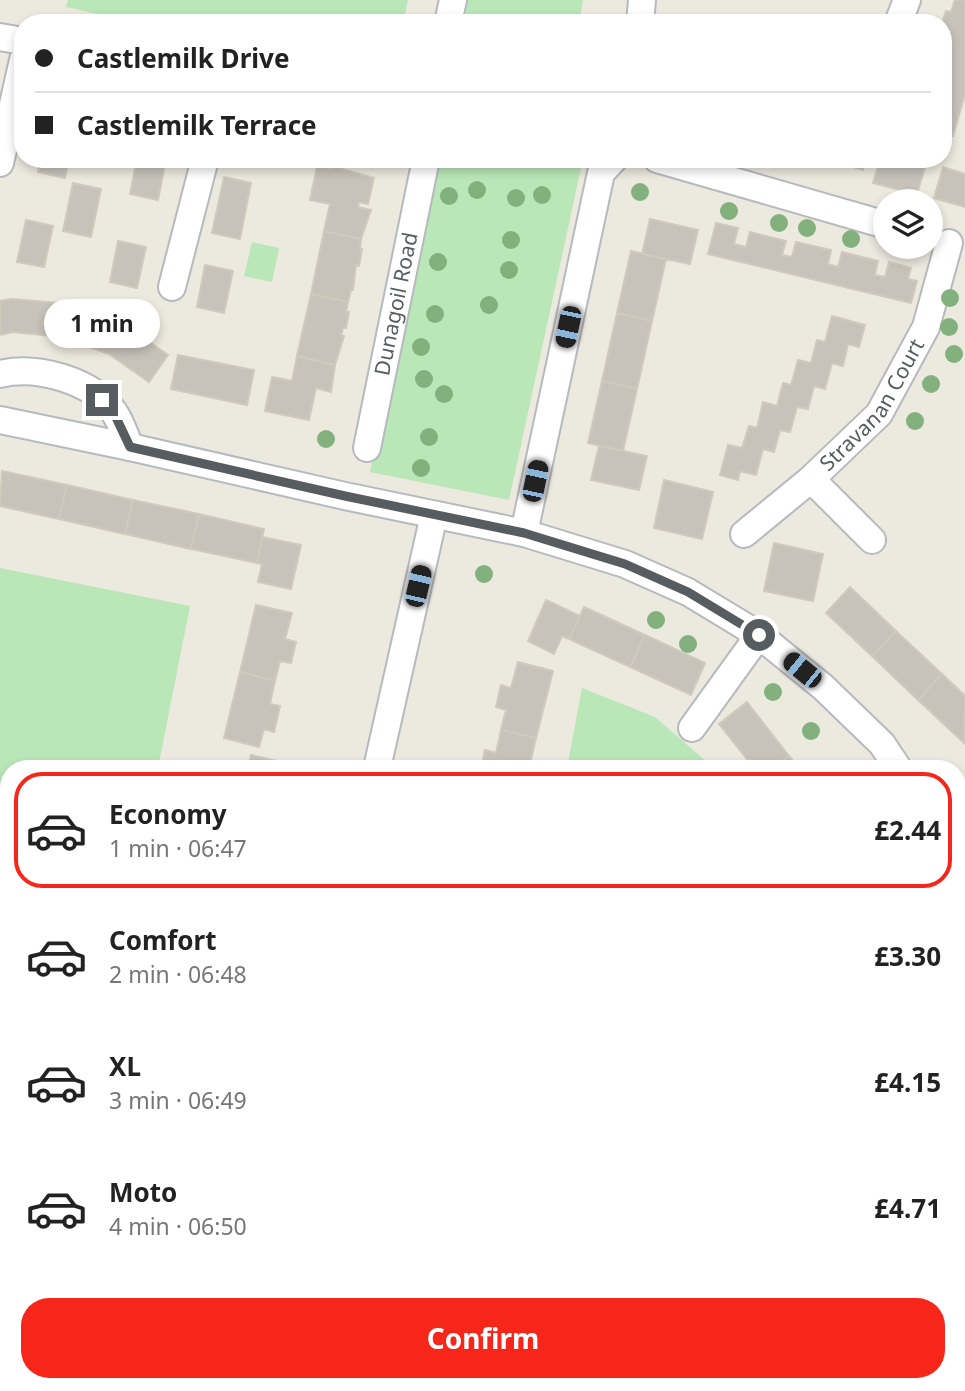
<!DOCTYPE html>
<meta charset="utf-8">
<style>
body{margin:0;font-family:"Noto Sans",sans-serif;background:#f6f6f6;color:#222;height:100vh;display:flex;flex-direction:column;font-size:26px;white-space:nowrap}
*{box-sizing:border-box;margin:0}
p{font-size:23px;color:#767676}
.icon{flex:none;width:38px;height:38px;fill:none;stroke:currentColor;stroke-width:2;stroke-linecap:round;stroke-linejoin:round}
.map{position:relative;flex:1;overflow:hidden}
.drawer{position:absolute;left:0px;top:760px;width:966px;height:632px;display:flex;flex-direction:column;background:#fff;border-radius:28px 28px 0 0;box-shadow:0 4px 10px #0003}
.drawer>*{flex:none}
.guide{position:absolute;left:14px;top:14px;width:938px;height:154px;border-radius:28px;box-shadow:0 4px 10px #0003;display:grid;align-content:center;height:154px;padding:0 21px;background:#fff}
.controls{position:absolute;left:873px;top:189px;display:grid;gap:14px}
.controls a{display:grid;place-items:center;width:70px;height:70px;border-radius:50%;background:#fff;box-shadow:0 4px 10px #0003;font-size:35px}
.end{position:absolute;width:32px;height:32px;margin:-16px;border:9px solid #575c61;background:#fff;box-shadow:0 0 0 4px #fff}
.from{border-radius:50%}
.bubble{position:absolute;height:49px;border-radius:24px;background:#fff;box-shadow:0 4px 10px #0003;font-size:23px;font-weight:700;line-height:49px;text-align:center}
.car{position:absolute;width:21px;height:42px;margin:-21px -10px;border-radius:9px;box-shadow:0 0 5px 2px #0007;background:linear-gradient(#222 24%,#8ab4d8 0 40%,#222 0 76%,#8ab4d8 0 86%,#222 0)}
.guide b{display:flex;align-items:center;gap:24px;height:66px;font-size:26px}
.guide b+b{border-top:2px solid #e0e0e0}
.guide i{width:18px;height:18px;background:#222}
ul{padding:12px 0 0;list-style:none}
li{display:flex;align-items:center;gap:21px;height:116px;margin:0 14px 10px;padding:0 7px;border:4px solid transparent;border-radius:28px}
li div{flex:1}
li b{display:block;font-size:26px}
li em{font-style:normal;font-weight:700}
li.current{border-color:#f6261a}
li>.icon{width:63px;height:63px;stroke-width:1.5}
.button{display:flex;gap:14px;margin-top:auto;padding:14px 21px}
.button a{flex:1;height:80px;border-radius:28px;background:#f6261a;color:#fff;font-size:28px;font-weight:700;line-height:80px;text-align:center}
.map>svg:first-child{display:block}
</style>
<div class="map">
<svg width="965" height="1391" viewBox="0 0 965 1391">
<rect width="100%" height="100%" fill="#ece9de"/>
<!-- green -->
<path fill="#b9e7b8" d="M68,0h340l-5,23h-265l-72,-16z
M468,0h115l-4,23h-115z
M435,159h148l-74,341 -139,-28z
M252,242l27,6 -7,34 -28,-6z
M0,568l190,38 -32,162h-149v142l-9,-2z
M582,688l73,29 59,51h-147z
M9,1001v270l-9,-2v-232z
M529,1383v-1l107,1 -1,8h-108z"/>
<!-- building -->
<path fill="#c7c3bb" stroke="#d1cabc" stroke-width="2" d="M955,0h10v94l-12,42 -10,-3v-86l3,-9h-3l-1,-15 4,-12 5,1z
M40,159h29l-4,19 -27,-6z
M137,159h29l-8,41 -28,-6z
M827,159h39l-3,11z
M880,159h29l17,5 -9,30 -44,-11z
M317,166l15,3v-3l42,12 -6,26 -9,-2 -1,5 13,3 -10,29 -37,-8 6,-27 -20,-4z
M943,167l22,7v33l-31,-9z
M224,177l27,6 -11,56 -28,-6z
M73,183l28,6 -10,48 -28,-6z
M650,219l48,11 -8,34 -48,-10z
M26,220l27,6 -9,41 -27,-5z
M716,223l22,5 -4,16 12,3 4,-15 36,9 -4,14 10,2 4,-15 35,8 -3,14 10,3 4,-15 36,9 -3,14 10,2 4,-15 22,6 -3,11 9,2 -6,22 -203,-49z
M324,231l37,8 -1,10h2l-3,17 -3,-1 -3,25h-2l-3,12 -37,-8z
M118,241l28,6 -9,41 -27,-6z
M631,251l35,8 -14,62 -35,-8z
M205,265l28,6 -9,42 -27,-6z
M311,294l37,8 -2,10h3l-3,16h-3l-2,8h3l-9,29 -38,-9z
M12,299l58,5 54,20 44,31 -19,27 -40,-28 -47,-17 -49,-5 -13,3v-34z
M617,313l35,8 -15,68 -35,-8z
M832,316l33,9 -6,22 -11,-3 -5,22 -11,-3 -7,26 -11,-3 -6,23 -11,-2 -7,25 -10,-2 -6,22 -11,-3 -7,26 -16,-4 -2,9 -18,-5 8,-30 14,3 7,-22 8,2 6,-26 14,4 6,-23 8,2 7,-25 13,3 6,-23 8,2z
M178,355l76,15 -7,35 -76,-16z
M297,356l38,9 -4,27 -15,-4 -7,32 -44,-9 7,-34 20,4z
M602,381l35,8 -14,62 -35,-8z
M599,446l48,10 -8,34 -48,-10z
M2,471l65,14 -8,34 -59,-13z
M664,480l49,12 -11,47 -48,-11z
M67,485l66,15 -8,34 -66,-15z
M133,500l66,14 -8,35 -66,-15z
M199,514l65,15 -7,34 -66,-14z
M262,537l39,8 -10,44 -33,-7 4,-18 -5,-1z
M774,543l49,11 -10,47 -49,-10z
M850,587l46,44 -24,25 -46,-43z
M546,600l34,16 -11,23 -7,-3 -8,18 -26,-13z
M256,605l36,8 -7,26 11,3 -5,21 -11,-2 -5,20 -35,-9z
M584,607l61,28 -15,32 -61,-28z
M896,631l46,43 -24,26 -46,-44z
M645,635l60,28 -14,32 -61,-28z
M518,662l35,9 -17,67 -35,-8 5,-20 -10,-3 5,-22 10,3z
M240,672l35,9 -5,23 10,2 -6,26 -10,-3 -5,18 -35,-9z
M942,674l23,22 -1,47 -46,-43z
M747,702l42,54 -15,12h-20l-35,-44z
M501,730l35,8 -7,30h-48l4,-18 11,3z
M251,755l57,13h-60z
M789,756l10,12h-25z
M957,1030l8,24v18l-8,2z
M965,1072v70l-7,3 -1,-71z
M965,1142v25l-7,-22z
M400,1382h68l-2,9h-68z
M817,1382h81l-7,9h-81z"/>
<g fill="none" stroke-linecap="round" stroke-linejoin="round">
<!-- minor casing -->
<g stroke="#b6babf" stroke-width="30">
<g id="minor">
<path d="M448,23l5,-23"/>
<path d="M640,23l2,-23"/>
<path d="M898,23l9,-23"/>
<path d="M0,37l23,4"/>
<path d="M657,159l229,66"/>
<path d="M0,163l23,-103"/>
<path d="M172,287l33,-128"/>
<path d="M0,374c36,-9 92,6 114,38 7,10 11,23 16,35"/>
<path d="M0,420l130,27 215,49 179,37 101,31 63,28 71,43 64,52 59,57 16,24"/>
<path id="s1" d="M367,448l59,-289"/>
<path d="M811,479l61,61"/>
<path d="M524,533l77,-360 13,-14"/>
<path id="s2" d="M744,534l67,-55 68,-65 47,-87 23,-84"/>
<path d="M692,728l67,-93"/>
<path d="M377,768l57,-253"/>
<path d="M957,868l8,17"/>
<path d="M736,1391l4,-9"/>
</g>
</g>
<!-- minor -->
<use href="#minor" stroke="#fff" stroke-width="26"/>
</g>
<!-- trees -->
<g fill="#83b17e">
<circle cx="477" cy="190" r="9"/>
<circle cx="640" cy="192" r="9"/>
<circle cx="542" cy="195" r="9"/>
<circle cx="449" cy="196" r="9"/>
<circle cx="516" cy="198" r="9"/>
<circle cx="729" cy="211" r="9"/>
<circle cx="779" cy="223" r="9"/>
<circle cx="807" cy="228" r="9"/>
<circle cx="851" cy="239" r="9"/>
<circle cx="511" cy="240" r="9"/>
<circle cx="438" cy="262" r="9"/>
<circle cx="509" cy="270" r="9"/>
<circle cx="950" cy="298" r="9"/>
<circle cx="489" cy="305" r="9"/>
<circle cx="435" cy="314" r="9"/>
<circle cx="949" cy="327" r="9"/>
<circle cx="421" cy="347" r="9"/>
<circle cx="954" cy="354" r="9"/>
<circle cx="424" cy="379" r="9"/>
<circle cx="931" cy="384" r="9"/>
<circle cx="444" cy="394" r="9"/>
<circle cx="915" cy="421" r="9"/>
<circle cx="429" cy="437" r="9"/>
<circle cx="326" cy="439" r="9"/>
<circle cx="421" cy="468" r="9"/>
<circle cx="484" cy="574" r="9"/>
<circle cx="656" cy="620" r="9"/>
<circle cx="688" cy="644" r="9"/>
<circle cx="773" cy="692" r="9"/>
<circle cx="811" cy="731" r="9"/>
</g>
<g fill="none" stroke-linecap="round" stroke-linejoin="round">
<!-- route -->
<path stroke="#575c61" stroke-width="9" d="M102,400l11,11 17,36 215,49 179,37 101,31 63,28 71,43"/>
</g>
<g text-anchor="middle" stroke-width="5" stroke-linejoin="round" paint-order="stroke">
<!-- street labels -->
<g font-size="21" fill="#575c61" stroke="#fff">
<text dy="7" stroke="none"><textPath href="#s1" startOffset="147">Dunagoil Road</textPath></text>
<text dy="7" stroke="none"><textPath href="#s2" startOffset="184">Stravanan Court</textPath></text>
</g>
</g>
</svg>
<div class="controls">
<a><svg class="icon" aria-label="layers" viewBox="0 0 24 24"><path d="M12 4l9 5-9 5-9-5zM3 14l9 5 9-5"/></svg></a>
</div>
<i class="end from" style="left:759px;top:635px"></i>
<i class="end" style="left:102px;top:400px"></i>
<div class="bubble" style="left:44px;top:299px;width:116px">1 min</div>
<i class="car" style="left:568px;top:327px;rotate:192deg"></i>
<i class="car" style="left:535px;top:481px;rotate:12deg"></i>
<i class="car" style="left:418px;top:586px;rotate:13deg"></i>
<i class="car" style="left:802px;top:670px;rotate:309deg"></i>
<div class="guide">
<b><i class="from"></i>Castlemilk Drive</b>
<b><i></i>Castlemilk Terrace</b>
</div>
<section class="drawer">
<ul>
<li class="current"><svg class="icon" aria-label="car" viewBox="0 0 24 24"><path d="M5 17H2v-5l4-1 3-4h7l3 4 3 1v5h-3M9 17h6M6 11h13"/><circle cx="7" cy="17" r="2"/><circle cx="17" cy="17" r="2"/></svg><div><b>Economy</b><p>1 min · 06:47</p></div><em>£2.44</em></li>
<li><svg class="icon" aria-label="car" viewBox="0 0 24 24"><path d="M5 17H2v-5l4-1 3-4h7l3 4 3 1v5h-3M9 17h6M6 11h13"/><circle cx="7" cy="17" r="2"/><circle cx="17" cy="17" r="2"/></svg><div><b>Comfort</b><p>2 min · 06:48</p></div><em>£3.30</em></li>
<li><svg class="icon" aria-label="car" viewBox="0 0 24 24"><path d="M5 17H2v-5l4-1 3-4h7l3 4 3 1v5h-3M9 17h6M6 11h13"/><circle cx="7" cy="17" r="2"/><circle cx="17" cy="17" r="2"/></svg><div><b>XL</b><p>3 min · 06:49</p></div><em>£4.15</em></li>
<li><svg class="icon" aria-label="car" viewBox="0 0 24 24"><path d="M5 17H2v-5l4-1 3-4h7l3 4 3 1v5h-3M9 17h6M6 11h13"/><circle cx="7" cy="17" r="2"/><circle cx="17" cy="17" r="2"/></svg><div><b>Moto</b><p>4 min · 06:50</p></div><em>£4.71</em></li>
</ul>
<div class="button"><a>Confirm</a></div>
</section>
</div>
